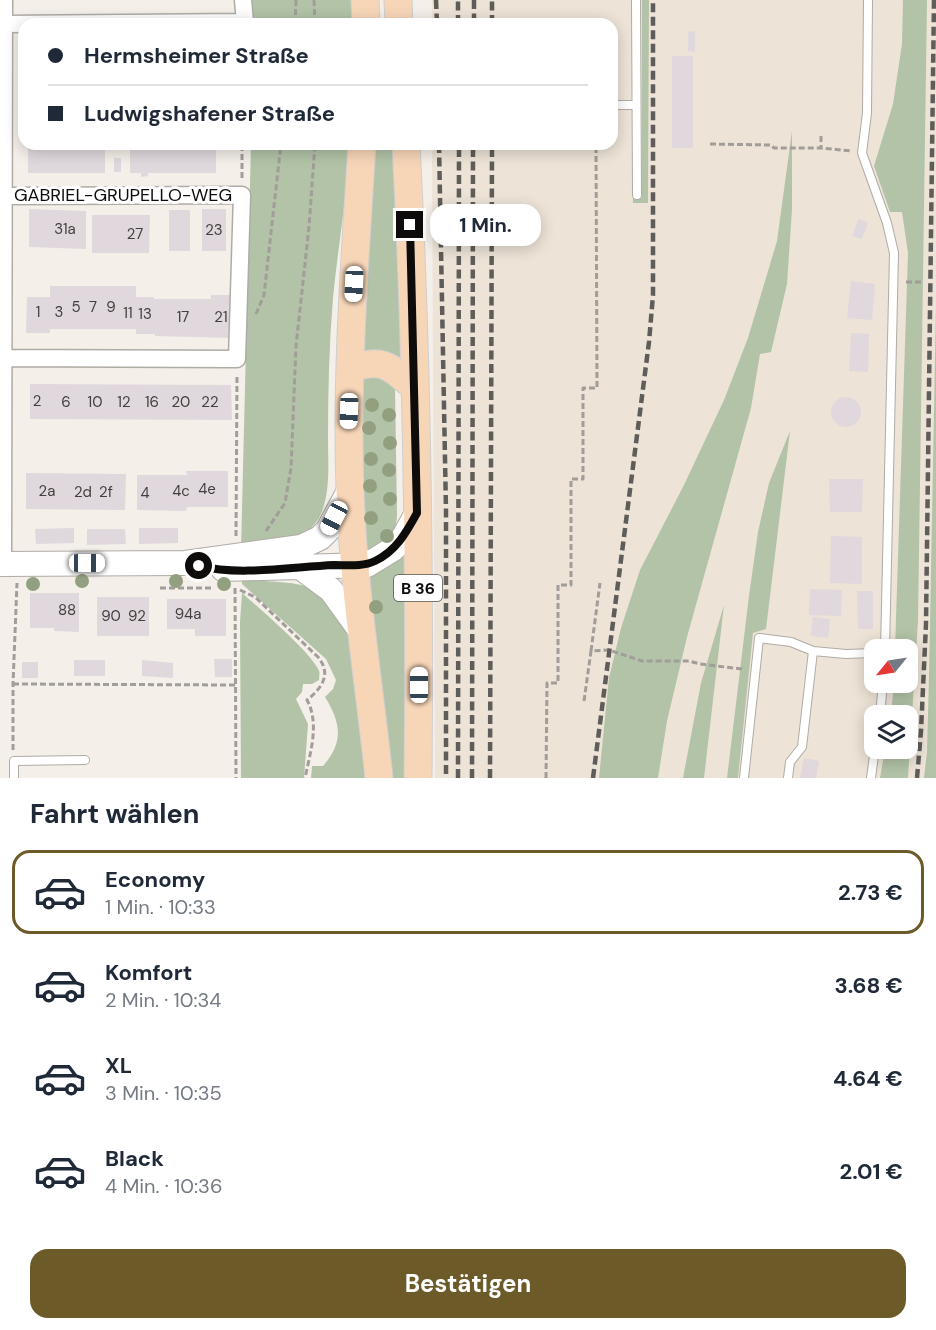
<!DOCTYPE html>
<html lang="de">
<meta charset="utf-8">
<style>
body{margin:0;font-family:"DM Sans",sans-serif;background:#f2f2f3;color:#1f2937;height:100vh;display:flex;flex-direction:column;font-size:22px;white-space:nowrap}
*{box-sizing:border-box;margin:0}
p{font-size:20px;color:#747a83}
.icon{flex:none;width:33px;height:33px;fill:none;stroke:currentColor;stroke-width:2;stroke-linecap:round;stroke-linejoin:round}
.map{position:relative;height:778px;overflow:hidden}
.side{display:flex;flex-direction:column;background:#fff;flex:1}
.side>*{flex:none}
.top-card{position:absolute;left:18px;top:18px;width:600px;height:132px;border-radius:18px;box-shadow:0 3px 15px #0003;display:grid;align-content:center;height:132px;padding:0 30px;background:#fff}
.needle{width:39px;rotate:240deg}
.tools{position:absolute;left:864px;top:639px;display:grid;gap:12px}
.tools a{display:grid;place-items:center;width:54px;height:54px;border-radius:12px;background:#fff;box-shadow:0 3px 15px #0003;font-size:30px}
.end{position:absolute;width:27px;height:27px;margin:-14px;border:8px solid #0d0c0a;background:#fff;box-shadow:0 0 0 3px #fff}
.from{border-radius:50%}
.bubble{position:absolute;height:42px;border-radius:18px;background:#fff;box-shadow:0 3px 15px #0003;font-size:20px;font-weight:700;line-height:42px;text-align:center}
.car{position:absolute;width:18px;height:36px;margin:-18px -9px;border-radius:8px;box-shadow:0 0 4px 2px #0007;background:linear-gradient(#fff 24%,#345 0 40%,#fff 0 76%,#345 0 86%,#fff 0)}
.top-card b{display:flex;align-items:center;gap:21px;height:57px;font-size:22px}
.top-card b+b{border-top:2px solid #e0e1e3}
.top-card i{width:15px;height:15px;background:#1f2937}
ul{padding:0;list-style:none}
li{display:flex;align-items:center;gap:18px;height:84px;margin:0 12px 9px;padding:0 18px;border:3px solid transparent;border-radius:18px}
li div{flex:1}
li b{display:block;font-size:22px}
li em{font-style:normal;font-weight:700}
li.on{border-color:#6c5b29}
li>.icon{width:54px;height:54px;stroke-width:1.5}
h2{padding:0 30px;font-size:27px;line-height:72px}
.cta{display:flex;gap:12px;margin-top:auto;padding:12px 30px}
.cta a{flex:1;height:69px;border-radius:18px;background:#6c5b29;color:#fff;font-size:24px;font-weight:700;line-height:69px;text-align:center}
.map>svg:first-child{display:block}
</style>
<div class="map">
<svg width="936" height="778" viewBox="0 0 936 778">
<rect width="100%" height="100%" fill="#f4efe9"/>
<!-- built -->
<path fill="#ede3d7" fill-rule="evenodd" d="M432,0h504v778h-501l-3,-634h180v-120h-180zM874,650h34v32h-34zM874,716h34v32h-34z"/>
<!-- green -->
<path fill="#b2c3a7" d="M250,0h104v24h-103z
M642,0h7l-1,203h-15v-5h9z
M903,0h24l-9,621 -10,157h-28l5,-29 23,-1v-32l-17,-1 3,-32 14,-1v-32l-13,-1 13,-396 -6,-41h-12l-16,-46 19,-62 9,-60z
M792,131v78l-5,75 -16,68 -11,2 -9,54 -64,229 -20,84 -9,57h-59l10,-100 12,-50 19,-58 44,-85 40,-85 24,-62 29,-97z
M251,144h100c-4,52 -13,102 -18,154 -4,47 -5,94 -5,141 0,27 4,66 -15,87 -18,20 -48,20 -72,24z
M373,144h24l8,218 -42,-10z
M936,306v472h-12l3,-26 2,-75z
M375,372l20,16 2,128c-2,26 -12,27 -34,38l-4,-81 4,-96z
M790,431l-24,198 -13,4 -15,145h-11l22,-182 9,-64 11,-49z
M408,548v230h-18l-24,-202z
M244,579c61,7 83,-4 107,64l19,135h-59l1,-12h11c21,-24 18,-43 2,-69l8,-8 3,-9 -10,-21 -84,-75v-4z
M242,593c15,13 72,62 77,78 1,1 0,7 0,9l-7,4h-9l-1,8 -6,7 12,25 -4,54h-63l-1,-156z
M724,605l-20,173h-21l18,-95z"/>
<!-- building -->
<path fill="#e0d8dc" d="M695,31v21l-7,-1v-19z
M672,56h21v92h-21z
M28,144h77v29h-77z
M130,144h86v29h-68v3l-7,1v-4h-11z
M114,158h7v14h-7z
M29,209l57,2v38l-57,-2z
M202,209h24v42h-24z
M169,210h21v41h-21z
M92,215h58l-1,38h-57z
M859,219l9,4 -6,16 -10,-3z
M851,281l24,3 -3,36 -25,-2z
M50,286h86v11h18v2h57v-4h20l1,43 -77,-2v-2h-19v-5h-86v4h-24l1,-36h23z
M851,333l18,1 -1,38 -19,-1z
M30,384l201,1 1,35 -202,-1z
M831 412a15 15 0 1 1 30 0a15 15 0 1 1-30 0Z
M186,471h42v36h-41l-1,4 -49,-1v-35h50z
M26,473l100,1 -1,36 -99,-1z
M829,479h34l-1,33h-32z
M74,528v15l-38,1 -1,-15z
M139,528h39v15l-39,1z
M87,529h38l1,15 -39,1z
M831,536l31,1v47l-32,-1z
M810,589l32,1 -1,26 -32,-1z
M857,591h16v38h-15z
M30,593h49v39l-25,-1v-3h-24z
M97,597h52v39h-52z
M167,599h59v37h-31v-7h-28z
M813,617l17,2 -2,19 -17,-2z
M214,659h18v18h-17z
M74,660h31v16h-31z
M142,660l31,3v15l-31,-2z
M22,662h16v16h-16z
M804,758l15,3 -3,17h-16z"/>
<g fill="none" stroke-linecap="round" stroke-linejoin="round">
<!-- lane casing -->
<g stroke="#afaba5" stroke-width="10">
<path id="lane" d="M636,0l1,195
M868,0l-1,113 -5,40 25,70 7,30 -9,397
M612,105h24
M880,716l3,-34
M14,778v-17l71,-1
M744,778l15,-140 32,4 22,9
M788,778l2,-16 12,-15 11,-96 33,3 28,-1
M871,778l4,-30"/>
</g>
<!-- street casing -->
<g stroke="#afaba5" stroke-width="19">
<path id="street" d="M4,24l241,-2 -2,-22
M3,358l234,1 5,-164 -239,1
M3,564l1,-564"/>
</g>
<!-- secondary casing -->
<g stroke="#afaba5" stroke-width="26">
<path id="secondary" d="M0,564l185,-1 116,-16 19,-9 8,-8 22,-41
M300,567l31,23 31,43
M223,569l144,-4 26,-16 9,-9 15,-27"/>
</g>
<!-- primary casing -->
<g stroke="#cfcece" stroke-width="29">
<path id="primary" d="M365,0l1,24
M398,0l1,24
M362,144c-7,115 -16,230 -12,345 3,97 19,193 29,289
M406,144c11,211 14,423 12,634
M350,369c33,-13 42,-1 65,19"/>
</g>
<!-- path -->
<path stroke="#a19d99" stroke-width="3" stroke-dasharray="6 3" stroke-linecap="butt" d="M314,0l1,24
M295,24l1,-24
M821,136v12
M710,144l61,1 3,3h47l31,3
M242,178v-34
M906,282h17
M256,314l8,-19 17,-151
M266,531l19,-28 6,-35 5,-122 13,-119 6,-83
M236,536l1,-161
M160,588h53
M235,588l1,190
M240,590l15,7 63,60c14,17 4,31 -11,43 13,24 3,53 -2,78
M591,651l9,-68
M13,684l222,1
M584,701l7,-50 18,-1 33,11h47l11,3 42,5
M13,750v-66l4,-101
M546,778l1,-95h11v-98h13v-106h12v-91h14l-1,-244"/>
<!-- lane -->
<use href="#lane" stroke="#fff" stroke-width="8"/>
<!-- street -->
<use href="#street" stroke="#fff" stroke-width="16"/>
<!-- secondary -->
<use href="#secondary" stroke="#fff" stroke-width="24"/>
<!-- primary -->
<use href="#primary" stroke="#f7d6b8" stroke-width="27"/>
<!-- rail -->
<path stroke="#5f5d59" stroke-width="4.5" stroke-dasharray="9 4.5" stroke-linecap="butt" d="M436,0l1,24
M474,0v24
M458,24v-24
M492,24v-24
M439,144l7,367v267
M458,778l1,-634
M472,778l1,-634
M490,778l2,-634
M593,778l56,-436 4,-47v-295
M917,778l4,-47 5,-107 8,-624"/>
</g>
<!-- trees -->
<g fill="#92a080">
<circle cx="372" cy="405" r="7"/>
<circle cx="389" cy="415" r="7"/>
<circle cx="369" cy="428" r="7"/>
<circle cx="390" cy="443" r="7"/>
<circle cx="371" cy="459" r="7"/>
<circle cx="389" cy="470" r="7"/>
<circle cx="370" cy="486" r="7"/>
<circle cx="390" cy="499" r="7"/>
<circle cx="371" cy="518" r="7"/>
<circle cx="387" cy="536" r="7"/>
<circle cx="82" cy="581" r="7"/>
<circle cx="176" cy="581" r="7"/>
<circle cx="33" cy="584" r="7"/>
<circle cx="224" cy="584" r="7"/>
<circle cx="376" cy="607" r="7"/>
</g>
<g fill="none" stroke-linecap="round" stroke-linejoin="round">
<!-- route -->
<path stroke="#0d0c0a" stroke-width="8" d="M199,566c41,10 92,1 135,-1 13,0 29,2 41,-4 21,-10 31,-28 42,-48l-7,-288"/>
</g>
<g text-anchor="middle" stroke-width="6" stroke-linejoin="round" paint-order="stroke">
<!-- number labels -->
<g font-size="15" fill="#423f3e">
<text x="65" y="234">31a</text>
<text x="214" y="235">23</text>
<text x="135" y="239">27</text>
<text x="76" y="312">5</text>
<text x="93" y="312">7</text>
<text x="111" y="312">9</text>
<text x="38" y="317">1</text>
<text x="59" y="317">3</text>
<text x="128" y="318">11</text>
<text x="145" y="319">13</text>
<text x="183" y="322">17</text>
<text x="221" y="322">21</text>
<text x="37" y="406">2</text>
<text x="66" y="407">6</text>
<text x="95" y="407">10</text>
<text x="124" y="407">12</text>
<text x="152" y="407">16</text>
<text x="181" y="407">20</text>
<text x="210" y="407">22</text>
<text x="207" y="494">4e</text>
<text x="47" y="496">2a</text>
<text x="181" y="496">4c</text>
<text x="83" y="497">2d</text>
<text x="106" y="497">2f</text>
<text x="145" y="498">4</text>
<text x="67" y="615">88</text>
<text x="188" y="619">94a</text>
<text x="111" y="621">90</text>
<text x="137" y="621">92</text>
</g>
<!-- shield labels -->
<rect fill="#fff" stroke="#565554" stroke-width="1.5" x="394" y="575" width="48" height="26" rx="4.5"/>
<g font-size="16" font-weight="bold" fill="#0d0c0a">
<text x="418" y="594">B 36</text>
</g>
<!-- street labels -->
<g font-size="18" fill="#0d0c0a" stroke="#fff">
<text x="123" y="201">GABRIEL-GRUPELLO-WEG</text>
</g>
</g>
</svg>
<div class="tools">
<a><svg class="needle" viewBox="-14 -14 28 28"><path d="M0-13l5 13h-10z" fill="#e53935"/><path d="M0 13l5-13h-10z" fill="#747a83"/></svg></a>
<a><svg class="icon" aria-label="layers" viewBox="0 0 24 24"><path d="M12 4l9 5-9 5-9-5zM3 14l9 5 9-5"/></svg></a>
</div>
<i class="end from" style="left:199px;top:566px"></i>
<i class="end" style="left:410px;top:225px"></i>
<div class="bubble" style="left:430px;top:204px;width:111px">1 Min.</div>
<i class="car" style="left:354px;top:284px;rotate:183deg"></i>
<i class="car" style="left:349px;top:411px;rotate:182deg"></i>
<i class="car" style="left:334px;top:518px;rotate:208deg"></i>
<i class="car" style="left:87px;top:563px;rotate:90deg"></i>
<i class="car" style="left:419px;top:685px;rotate:0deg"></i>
<div class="top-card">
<b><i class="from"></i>Hermsheimer Straße</b>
<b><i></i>Ludwigshafener Straße</b>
</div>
</div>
<section class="side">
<h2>Fahrt wählen</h2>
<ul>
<li class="on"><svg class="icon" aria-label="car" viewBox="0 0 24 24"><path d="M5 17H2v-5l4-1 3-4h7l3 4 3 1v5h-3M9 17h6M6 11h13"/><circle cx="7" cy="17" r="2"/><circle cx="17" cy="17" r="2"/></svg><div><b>Economy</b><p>1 Min. · 10:33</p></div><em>2.73 €</em></li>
<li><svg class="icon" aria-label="car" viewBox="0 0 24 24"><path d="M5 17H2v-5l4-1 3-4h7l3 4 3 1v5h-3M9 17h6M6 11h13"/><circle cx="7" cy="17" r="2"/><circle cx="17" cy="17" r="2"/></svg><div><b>Komfort</b><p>2 Min. · 10:34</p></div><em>3.68 €</em></li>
<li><svg class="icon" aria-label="car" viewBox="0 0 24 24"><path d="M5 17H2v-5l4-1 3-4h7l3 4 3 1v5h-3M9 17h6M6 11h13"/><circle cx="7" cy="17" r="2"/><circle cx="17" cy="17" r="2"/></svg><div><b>XL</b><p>3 Min. · 10:35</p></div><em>4.64 €</em></li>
<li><svg class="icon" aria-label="car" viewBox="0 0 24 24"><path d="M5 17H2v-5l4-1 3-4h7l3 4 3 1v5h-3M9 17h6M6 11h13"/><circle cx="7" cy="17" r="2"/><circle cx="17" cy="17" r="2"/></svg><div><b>Black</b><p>4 Min. · 10:36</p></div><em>2.01 €</em></li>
</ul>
<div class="cta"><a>Bestätigen</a></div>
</section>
